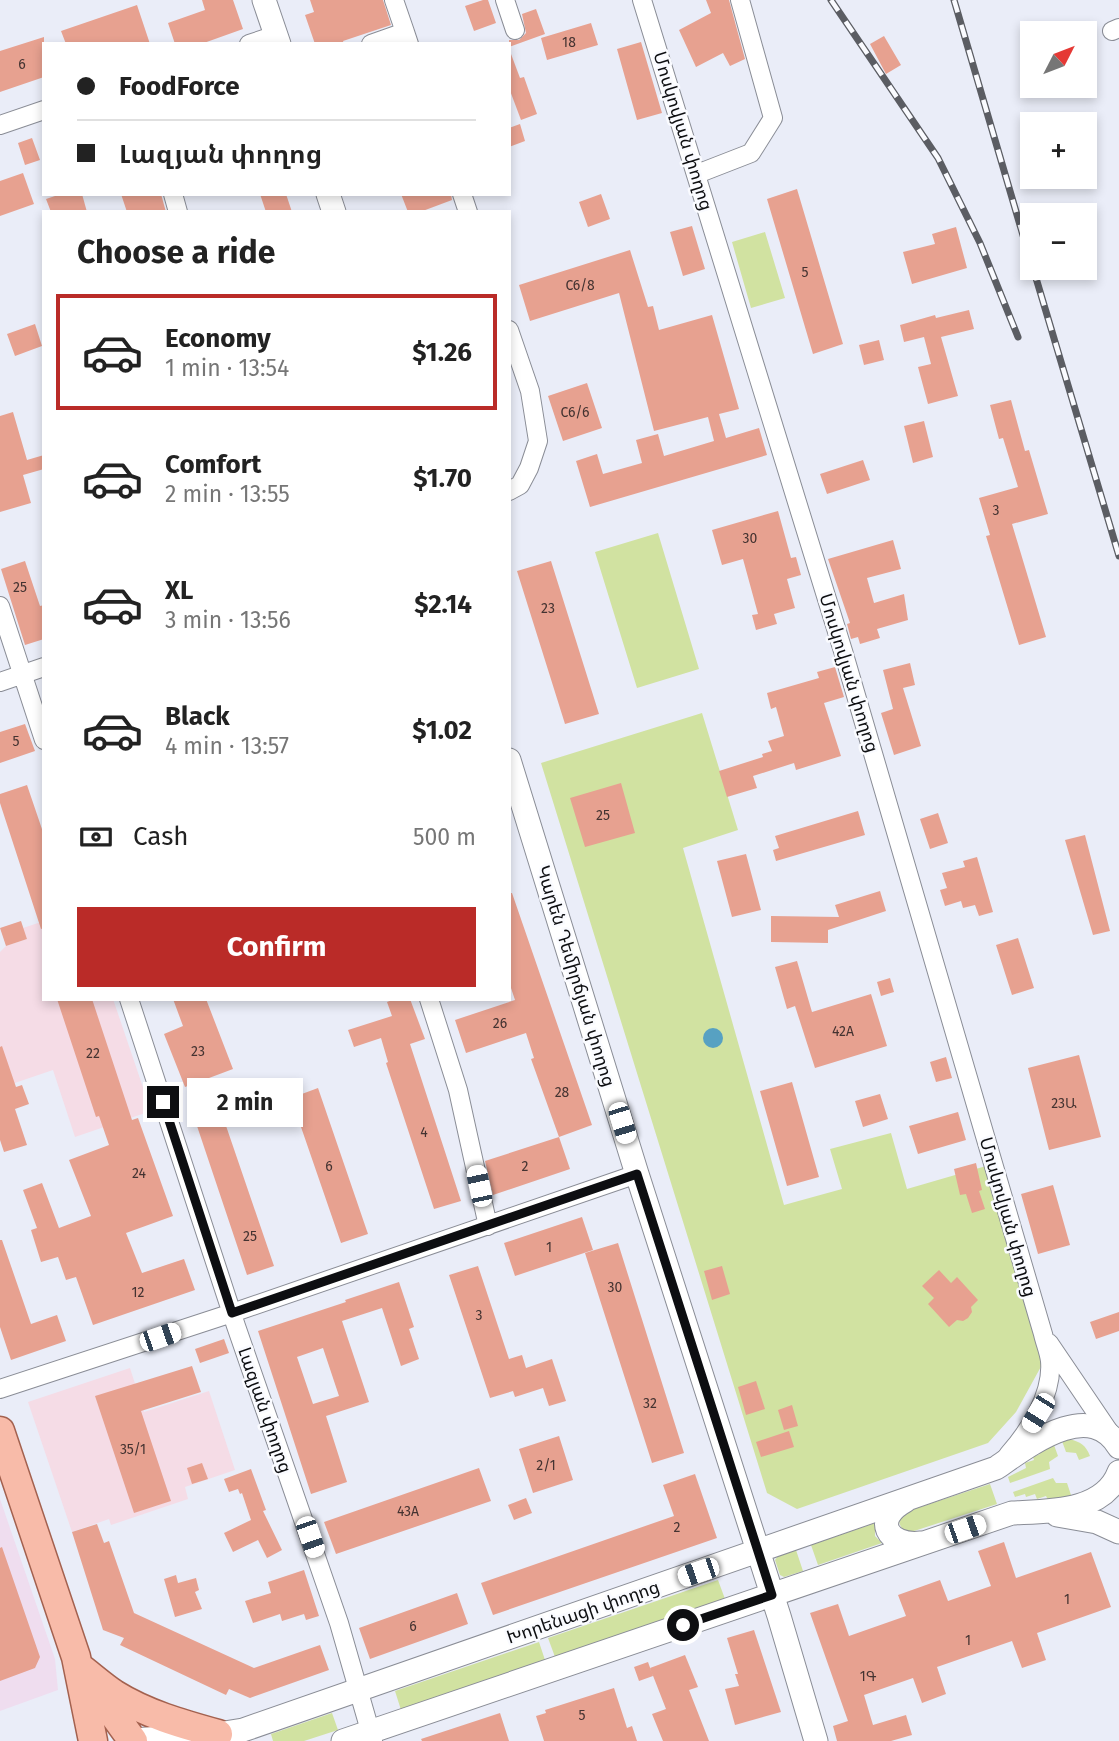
<!DOCTYPE html>
<meta charset="utf-8">
<style>
body{margin:0;font-family:"Fira Sans","Noto Sans Armenian",sans-serif;background:#f2f2f2;color:#222;height:100vh;display:flex;flex-direction:column;font-size:26px;white-space:nowrap}
*{box-sizing:border-box;margin:0}
p{font-size:23px;color:#767676}
.icon{flex:none;width:38px;height:38px;fill:none;stroke:currentColor;stroke-width:2;stroke-linecap:round;stroke-linejoin:round}
.map{position:relative;flex:1;overflow:hidden}
.drawer{position:absolute;left:42px;top:210px;width:469px;height:791px;display:flex;flex-direction:column;background:#fff;border-radius:0px;box-shadow:0 4px 10px #0003}
.drawer>*{flex:none}
.hud{position:absolute;left:42px;top:42px;width:469px;height:154px;border-radius:0px;box-shadow:0 4px 10px #0003;display:grid;align-content:center;height:154px;padding:0 35px;background:#fff}
.needle{width:46px;rotate:48deg}
.buttons{position:absolute;left:1020px;top:21px;display:grid;gap:14px}
.buttons a{display:grid;place-items:center;width:77px;height:77px;border-radius:0px;background:#fff;box-shadow:0 4px 10px #0003;font-size:35px}
.end{position:absolute;width:32px;height:32px;margin:-16px;border:9px solid #0d0e11;background:#fff;box-shadow:0 0 0 4px #fff}
.from{border-radius:50%}
.bubble{position:absolute;height:49px;border-radius:0px;background:#fff;box-shadow:0 4px 10px #0003;font-size:23px;font-weight:700;line-height:49px;text-align:center}
.car{position:absolute;width:21px;height:42px;margin:-21px -10px;border-radius:9px;box-shadow:0 0 5px 2px #0007;background:linear-gradient(#fff 24%,#345 0 40%,#fff 0 76%,#345 0 86%,#fff 0)}
.hud b{display:flex;align-items:center;gap:24px;height:66px;font-size:26px}
.hud b+b{border-top:2px solid #e0e0e0}
.hud i{width:18px;height:18px;background:#222}
ul{padding:0;list-style:none}
li{display:flex;align-items:center;gap:21px;height:116px;margin:0 14px 10px;padding:0 21px;border:4px solid transparent;border-radius:0px}
li div{flex:1}
li b{display:block;font-size:26px}
li em{font-style:normal;font-weight:700}
li.on{border-color:#ba2b28}
li>.icon{width:63px;height:63px;stroke-width:1.5}
h2{padding:0 35px;font-size:32px;line-height:84px}
.pay{display:flex;align-items:center;gap:18px;height:77px;padding:0 35px;font-size:26px}
.pay p{margin-inline-start:auto}
.action{display:flex;gap:14px;margin-top:auto;padding:14px 35px}
.action a{flex:1;height:80px;border-radius:0px;background:#ba2b28;color:#fff;font-size:28px;font-weight:700;line-height:80px;text-align:center}
.map>svg:first-child{display:block}
</style>
<div class="map">
<svg width="1119" height="1741" viewBox="0 0 1119 1741">
<rect width="100%" height="100%" fill="#eaedf8"/>
<!-- commercial -->
<path fill="#efddef" d="M0,1499l55,160 3,31 -58,21z"/>
<!-- education -->
<path fill="#f5dce6" d="M44,921v78h69l38,112 -76,26 -22,-67 -53,18v-136l6,-6 21,-7 -4,-11z
M130,1368l14,44 65,-21 26,79 -50,17 3,12 -77,26 -2,-6 -37,13 -44,-130z"/>
<!-- green -->
<path fill="#d1e2a1" d="M765,232l20,66 -34,10 -19,-66z
M658,533l41,136 -62,19 -42,-136z
M702,713l36,117 -55,18 101,357 58,-16 -12,-40 61,-16 16,56 86,-25 50,199 -27,49 -28,31 -191,66 -30,-16 -226,-730z
M1070,1439c10,3 16,6 20,17l-11,4 -3,-7 -10,-1 -4,-11z
M1054,1445l4,11 -9,6 1,7 -40,14 -2,-6 18,-9 -1,-5 9,-3 -1,-3 7,-3 -1,-4z
M1053,1478l3,5h11l4,12 -16,6 -1,-3 -6,2 -2,-4 -9,3 -2,-5 -9,3 -1,-3 -10,3 -2,-5z
M990,1484l7,20 -89,29c-9,-5 -11,-12 -6,-20z
M875,1523v13l7,7 -64,22 -7,-20z
M796,1550l7,21 -19,6 -4,-2 -5,-15 3,-4z
M718,1580l7,19 -170,58 -7,-19z
M539,1642l6,18 -144,50 -6,-19z
M332,1713l6,17 -34,11h-31l-2,-7z"/>
<!-- water -->
<path fill="#57a1c2" d="M703 1038a10 10 0 1 1 20 0a10 10 0 1 1-20 0Z"/>
<!-- building -->
<path fill="#e7a190" fill-rule="evenodd" d="M202,0h31l10,29 -42,15h-26l-7,-21 37,-13z
M310,0h73l8,25 -48,16 1,3h-29l-10,-29 9,-3z
M483,0h5l8,23 -22,8 -9,-25z
M706,0h23l16,59 -15,7 -7,-13 -27,14 -17,-37 32,-17z
M137,5l13,39h-84l-5,-13z
M536,9l9,25 -36,13v-7h10l7,-7 -4,-19z
M591,23l7,22 -51,15 -6,-22z
M884,36l17,29 -15,9 -16,-30z
M44,37v40l-44,15v-41z
M641,42l21,71 -25,7 -20,-71z
M511,54l9,24 4,-1 13,37 -16,6 -12,-32v-33z
M520,124l5,17 -16,6v-19z
M32,138l8,22 -15,5 -7,-22z
M23,173l11,31 -34,12v-35z
M797,189l46,155 -30,10 -46,-155z
M61,194h21l5,18h-36l-5,-13z
M121,194h40l5,18h-39z
M260,194h26l6,18h-26z
M401,194h50l1,6 -32,12h-12z
M601,194l9,25 -22,8 -9,-25z
M692,226l13,43 -22,7 -13,-44z
M956,227l11,41 -55,16 -9,-32 32,-8 -3,-10z
M630,250l18,57 5,-1 6,24 53,-15 27,94 -20,5 7,24 33,-10 8,27 -177,52 -14,-46 21,-7 6,20 39,-11 -6,-23 22,-6 6,22 50,-15 -6,-24 -54,14 -35,-138 -89,28 -11,-36z
M969,310l5,19 -33,8 17,59 -30,8 -10,-37 13,-3 -7,-27 -20,5 -4,-17 35,-10 1,3z
M35,324l7,22 -27,10 -8,-22z
M879,340l5,20 -20,5 -5,-20z
M587,383l15,45 -39,13 -15,-45z
M1011,400l14,51 4,-1 19,64 -36,10 34,113 -27,8 -33,-109 4,-1 -11,-37 39,-11 -15,-49 -4,1 -9,-34z
M13,412l14,48 17,-5v14l-21,6 8,28 -31,9v-96z
M924,421l9,36 -20,6 -9,-37z
M863,460l7,20 -43,14 -7,-20z
M778,511l13,47 5,-1 5,18 -14,4 8,29 -21,6 3,10 -21,6 -4,-15 6,-1 -15,-55 -21,6 -10,-35z
M893,540l8,29 -34,9 7,25 30,-9 4,26 -31,9 3,9 -20,6 -2,-7 -7,2 -4,-15 3,-1 -22,-64z
M25,561l15,45 4,-1v34l-19,6 -24,-76z
M551,561l48,153 -34,10 -48,-153z
M910,663l5,22 -12,3 18,58 -27,9 -13,-42 12,-4 -10,-39z
M835,667l9,30 -20,6 17,53 -45,14 -2,-7 -41,13 4,12 -30,9 -8,-26 44,-14 -1,-3 10,-3 -4,-10 16,-5 -8,-29 -5,2 -4,-16 52,-15 -2,-6z
M25,724l10,27 -35,12v-31z
M621,783l14,50 -50,14 -15,-49z
M27,785l17,50v93l-3,1 -41,-126v-9z
M858,811l7,24 -89,26 -3,-11 6,-2 -4,-12z
M938,813l10,30 -18,6 -10,-30z
M1085,835l25,96 -17,4 -28,-95z
M746,854l15,56 -29,7 -15,-56z
M977,857l16,55 -14,4 -4,-11 -12,3 -2,-7 -16,5 -5,-16 7,-2 -5,-15 23,-6 -2,-6z
M880,891l6,20 -58,19v13l-57,-1v-26l68,1 -4,-12z
M509,893h3l80,232 -33,12 -28,-78 3,-1 -8,-25 -60,20 -11,-33 60,-20 -6,-18z
M21,921l6,18 -21,7 -6,-18z
M1018,938l16,50 -22,7 -16,-50z
M797,961l15,51 59,-18 16,52 -72,22 -20,-62 -8,3 -12,-42z
M890,978l4,14 -13,4 -4,-14z
M57,999h35l40,121 6,-2 35,98 -47,17 16,40 42,-14 11,31 -102,35 -17,-48 -10,3 -8,-23 -17,5 -10,-32 6,-2 -14,-38 19,-7 17,45 32,-12 -22,-56 40,-15 -10,-29 -3,1z
M173,999h33l27,70 -48,18 -21,-53 19,-8z
M395,999h15l15,40 -15,5 51,157 -27,8 -48,-146 2,-1 -7,-24 -27,9 -6,-17 44,-14 -5,-14z
M2,1046l14,41 6,-2 7,19 -14,5 12,36 -23,7 -4,-12v-93z
M1079,1055l22,82 -52,13 -21,-82z
M946,1057l6,21 -16,4 -6,-20z
M792,1082l27,95 -32,9 -27,-95z
M318,1088l50,146 -27,9 -50,-145z
M880,1094l8,25 -25,8 -8,-26z
M958,1112l8,28 -48,14 -9,-28z
M223,1117l51,149 -27,9 -50,-149z
M559,1137l11,32 -77,26 -8,-34z
M976,1163l6,27 -3,1 6,18 -13,4 -6,-19 -6,1 -6,-26z
M1053,1185l17,60 -32,9 -17,-60z
M582,1217l11,33 -78,26 -11,-33z
M0,1240h2l29,84 26,-9 9,26 -55,19 -11,-33z
M618,1243l66,210 -32,10 -67,-210z
M478,1266l31,93 13,-4 4,13 26,-9 14,42 -17,5 -6,-18 -28,9 -2,-6 -23,7 -41,-123z
M722,1266l8,28 -18,6 -8,-29z
M939,1270l12,13 6,-6 21,23 -7,7 1,5 -4,6 -5,3 -6,-1 -8,7 -21,-23 6,-6 -12,-12z
M399,1282l15,45 -5,2 10,30 -18,7 -19,-58 -40,13 27,81 -43,14 21,66 -36,12 -53,-163 88,-29 -1,-2zM323,1348l16,48 -26,8 -16,-47z
M1119,1312v19l-23,8 -6,-17z
M224,1339l5,14 -29,10 -5,-14z
M192,1366l9,26 -60,19 30,90 -37,12 -39,-117z
M756,1381l9,28 -19,6 -8,-28z
M792,1405l6,21 -14,4 -6,-20z
M789,1431l5,16 -33,10 -5,-15z
M559,1436l14,44 -40,13 -14,-44z
M202,1463l6,16 -16,5 -5,-16z
M479,1468l12,33 -155,53 -12,-32z
M251,1469l15,41 -3,1 19,39 -15,8 -9,-18 -25,12 -9,-19 27,-13 -9,-27 -2,1 -2,-5 -9,3 -5,-13z
M695,1474l22,64 -224,77 -12,-32 193,-67 -11,-31z
M526,1498l6,15 -18,7 -6,-15z
M97,1524l7,19 5,-2 25,72 120,55 66,-23 9,25 -79,28 -21,-9 -3,6 -106,-50 4,-7 -21,-8 -31,-98z
M1004,1542l12,36 75,-26 20,55 -74,26 9,27 -24,8 -10,-27 -75,26 9,27 -24,9 -9,-25 -49,17 9,30 33,-10 6,20 -21,6h-54l-4,-15 15,-5 -38,-108 28,-9 11,32 57,-20 -8,-21 42,-15 8,21 43,-15 -13,-35z
M2,1547l38,110 -5,11 -35,13v-133z
M304,1570l15,46 -13,4 -2,-6 -22,7 -2,-7 -27,9 -8,-22 26,-8 -3,-11z
M176,1575l2,8 18,-5 3,12 -4,2 7,17 -27,8 -11,-38z
M457,1593l11,31 -98,35 -11,-31z
M754,1630l27,82 -46,13 -10,-36 14,-3 -4,-12h3l-11,-36z
M685,1655l13,32 -9,3 20,51h-46l-11,-27 14,-5 -16,-41z
M648,1662l5,14 -14,5 -5,-14z
M614,1688l13,40 5,-2 5,15h-93l-8,-25 10,-3 -1,-3z
M500,1713l9,28h-87l-1,-2z"/>
<g fill="none" stroke-linecap="round" stroke-linejoin="round">
<!-- minor casing -->
<g stroke="#8a8d96" stroke-width="20">
<path id="minor" d="M394,0l11,32
M505,0l10,30
M642,0l201,651 200,683c2,9 6,18 7,27 3,34 -21,70 -42,94
M1112,31l7,-3
M249,44l27,-9
M371,44l34,-12 4,12
M0,125l44,-15
M697,174l54,-21 22,-35 -33,-118
M173,194l5,18
M462,194l6,18
M509,330l21,61 8,50 -9,27 -9,17 -11,6
M0,606l44,134
M0,682l44,-15
M129,999l107,327 103,297 34,118
M429,999l29,91 30,136
M1049,1343l63,93
M0,1389l232,-76 405,-139"/>
</g>
<!-- tertiary casing -->
<g stroke="#8a8d96" stroke-width="25">
<path id="tertiary" d="M264,0l15,44
M328,194l6,18
M509,760l128,414 142,442 37,125
M905,1501c-33,18 -18,46 16,42
M1057,1515l40,7 22,10
M133,1740l85,-6 25,-4 753,-262c31,-21 93,-71 123,-21
M343,1741l669,-228c35,-2 92,0 107,-41"/>
</g>
<!-- primary casing -->
<g stroke="#a3614f" stroke-width="31">
<path id="primary" d="M0,1431l76,226 17,84
M79,1667c12,9 23,19 35,27 32,20 68,30 104,40
M93,1686l40,55"/>
</g>
<!-- minor -->
<use href="#minor" stroke="#fff" stroke-width="18"/>
<!-- tertiary -->
<use href="#tertiary" stroke="#fff" stroke-width="23"/>
<!-- primary -->
<use href="#primary" stroke="#f8bba9" stroke-width="28"/>
<!-- rail casing -->
<g stroke="#5b5d63" stroke-width="7">
<path id="rail" d="M831,0l107,158 42,85 38,94
M954,0l78,266
M1033,268l86,288"/>
</g>
<!-- rail -->
<use href="#rail" stroke="#fafbff" stroke-width="4.5" stroke-dasharray="13" stroke-linecap="butt"/>
</g>
<g fill="none" stroke-linecap="round" stroke-linejoin="round">
<!-- route -->
<path stroke="#0d0e11" stroke-width="9" d="M163,1102l69,211 405,-139 135,421 -89,30"/>
</g>
<g text-anchor="middle" stroke-width="5" stroke-linejoin="round" paint-order="stroke">
<!-- number labels -->
<g font-size="14" fill="#443331">
<text x="569" y="47">18</text>
<text x="22" y="69">6</text>
<text x="805" y="277">5</text>
<text x="580" y="290">C6/8</text>
<text x="575" y="417">C6/6</text>
<text x="996" y="515">3</text>
<text x="750" y="543">30</text>
<text x="20" y="592">25</text>
<text x="548" y="613">23</text>
<text x="16" y="746">5</text>
<text x="603" y="820">25</text>
<text x="500" y="1028">26</text>
<text x="843" y="1036">42A</text>
<text x="198" y="1056">23</text>
<text x="93" y="1058">22</text>
<text x="562" y="1097">28</text>
<text x="1064" y="1108">23Ա</text>
<text x="424" y="1137">4</text>
<text x="329" y="1171">6</text>
<text x="525" y="1171">2</text>
<text x="139" y="1178">24</text>
<text x="250" y="1241">25</text>
<text x="549" y="1252">1</text>
<text x="615" y="1292">30</text>
<text x="138" y="1297">12</text>
<text x="479" y="1320">3</text>
<text x="650" y="1408">32</text>
<text x="133" y="1454">35/1</text>
<text x="546" y="1470">2/1</text>
<text x="408" y="1516">43A</text>
<text x="677" y="1532">2</text>
<text x="1067" y="1604">1</text>
<text x="413" y="1631">6</text>
<text x="968" y="1645">1</text>
<text x="868" y="1681">1Գ</text>
<text x="582" y="1720">5</text>
</g>
<!-- street labels -->
<g font-size="18" fill="#0d0e11" stroke="#fafbff">
<text transform="translate(683 131) rotate(73)" y="6">Մոսկովյան փողոց</text>
<text transform="translate(849 673) rotate(73)" y="6">Մոսկովյան փողոց</text>
<text transform="translate(576 976) rotate(73)" y="6">Կարեն Դեմիրճյան փողոց</text>
<text transform="translate(1008 1217) rotate(74)" y="6">Մոսկովյան փողոց</text>
<text transform="translate(265 1410) rotate(71)" y="6">Լազյան փողոց</text>
<text transform="translate(583 1612) rotate(-19)" y="6">Խորենացի փողոց</text>
</g>
</g>
</svg>
<div class="buttons">
<a><svg class="needle" viewBox="-14 -14 28 28"><path d="M0-13l5 13h-10z" fill="#e53935"/><path d="M0 13l5-13h-10z" fill="#767676"/></svg></a>
<a>+</a>
<a>−</a>
</div>
<i class="end from" style="left:683px;top:1625px"></i>
<i class="end" style="left:163px;top:1102px"></i>
<div class="bubble" style="left:187px;top:1078px;width:116px">2 min</div>
<i class="car" style="left:622px;top:1123px;rotate:163deg"></i>
<i class="car" style="left:479px;top:1186px;rotate:348deg"></i>
<i class="car" style="left:160px;top:1337px;rotate:71deg"></i>
<i class="car" style="left:1038px;top:1413px;rotate:212deg"></i>
<i class="car" style="left:965px;top:1529px;rotate:71deg"></i>
<i class="car" style="left:310px;top:1537px;rotate:161deg"></i>
<i class="car" style="left:698px;top:1572px;rotate:251deg"></i>
<div class="hud">
<b><i class="from"></i>FoodForce</b>
<b><i></i>Լազյան փողոց</b>
</div>
<section class="drawer">
<h2>Choose a ride</h2>
<ul>
<li class="on"><svg class="icon" aria-label="car" viewBox="0 0 24 24"><path d="M5 17H2v-5l4-1 3-4h7l3 4 3 1v5h-3M9 17h6M6 11h13"/><circle cx="7" cy="17" r="2"/><circle cx="17" cy="17" r="2"/></svg><div><b>Economy</b><p>1 min · 13:54</p></div><em>$1.26</em></li>
<li><svg class="icon" aria-label="car" viewBox="0 0 24 24"><path d="M5 17H2v-5l4-1 3-4h7l3 4 3 1v5h-3M9 17h6M6 11h13"/><circle cx="7" cy="17" r="2"/><circle cx="17" cy="17" r="2"/></svg><div><b>Comfort</b><p>2 min · 13:55</p></div><em>$1.70</em></li>
<li><svg class="icon" aria-label="car" viewBox="0 0 24 24"><path d="M5 17H2v-5l4-1 3-4h7l3 4 3 1v5h-3M9 17h6M6 11h13"/><circle cx="7" cy="17" r="2"/><circle cx="17" cy="17" r="2"/></svg><div><b>XL</b><p>3 min · 13:56</p></div><em>$2.14</em></li>
<li><svg class="icon" aria-label="car" viewBox="0 0 24 24"><path d="M5 17H2v-5l4-1 3-4h7l3 4 3 1v5h-3M9 17h6M6 11h13"/><circle cx="7" cy="17" r="2"/><circle cx="17" cy="17" r="2"/></svg><div><b>Black</b><p>4 min · 13:57</p></div><em>$1.02</em></li>
</ul>
<div class="pay"><svg class="icon" aria-label="cash" viewBox="0 0 24 24"><path d="M3 7h18v10H3z"/><circle cx="12" cy="12" r="2"/></svg>Cash<p>500 m</p></div>
<div class="action"><a>Confirm</a></div>
</section>
</div>
